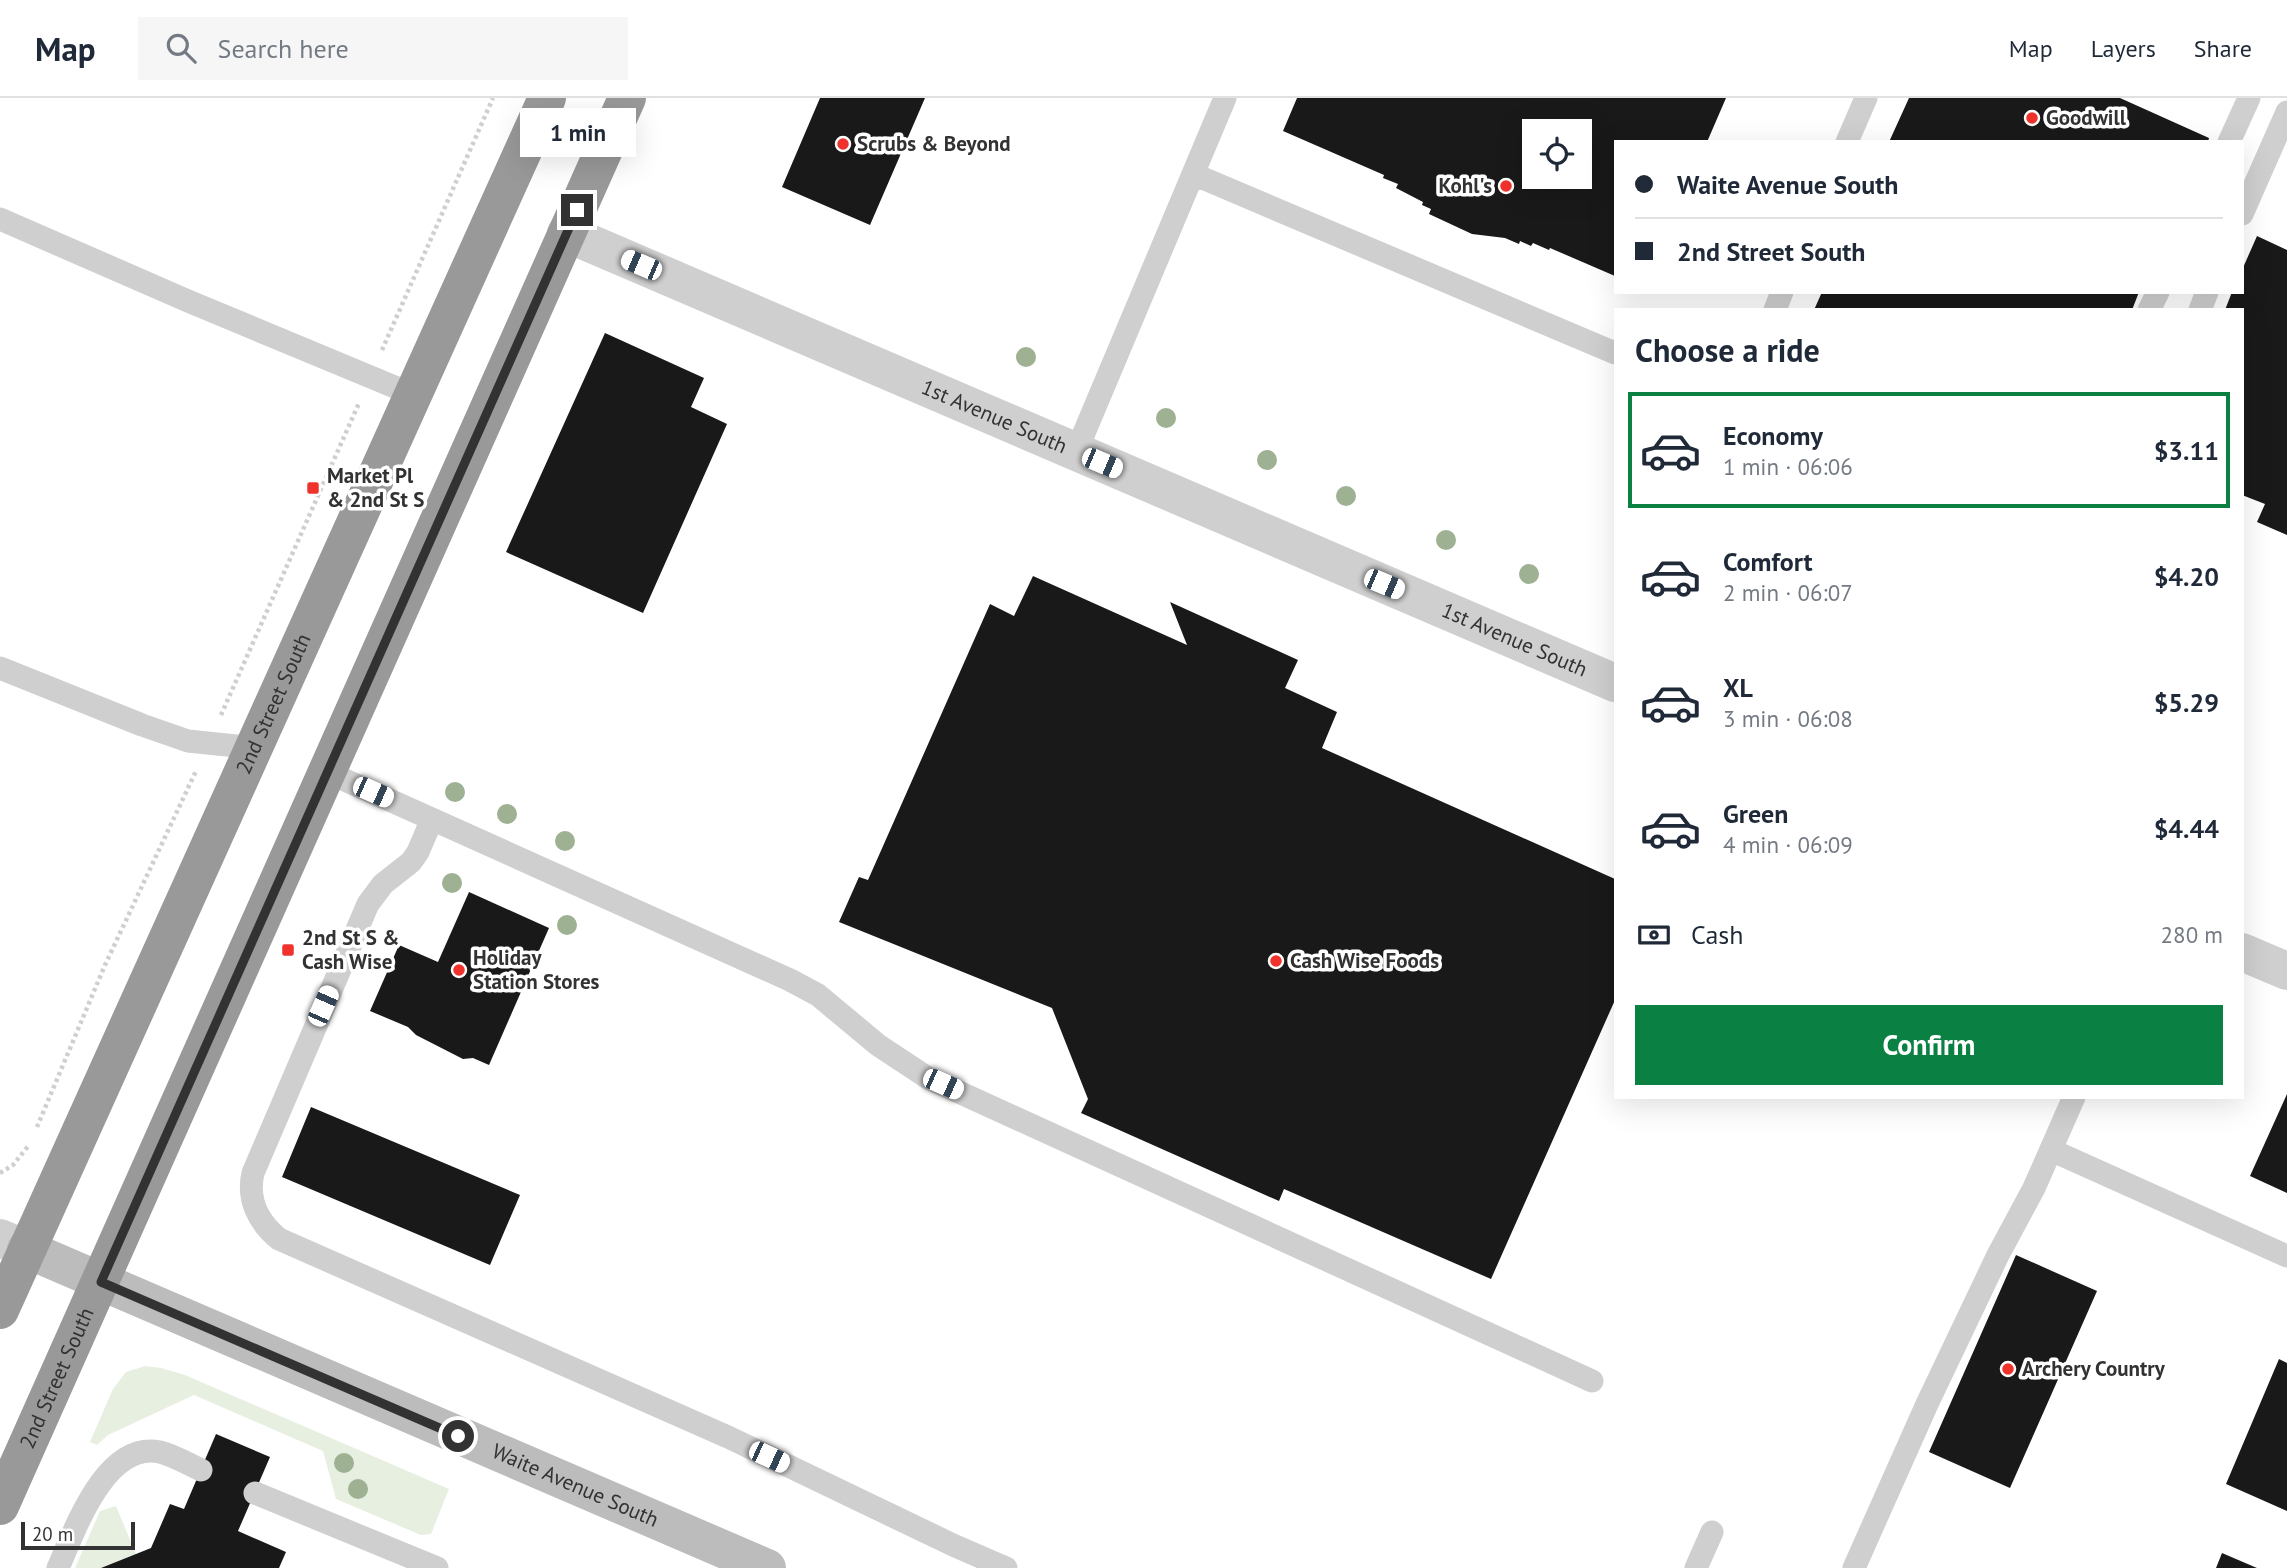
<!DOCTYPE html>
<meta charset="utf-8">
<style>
body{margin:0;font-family:"PT Sans",sans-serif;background:#f6f6f7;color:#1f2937;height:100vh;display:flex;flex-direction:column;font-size:26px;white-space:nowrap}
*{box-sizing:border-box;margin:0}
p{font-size:23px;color:#747a83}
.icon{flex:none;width:38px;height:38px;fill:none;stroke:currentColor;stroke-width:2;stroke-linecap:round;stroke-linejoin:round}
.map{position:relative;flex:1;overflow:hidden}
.panel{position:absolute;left:1614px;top:210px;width:630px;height:791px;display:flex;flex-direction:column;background:#fff;border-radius:0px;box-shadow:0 7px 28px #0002}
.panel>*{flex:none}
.guide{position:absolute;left:1614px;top:42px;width:630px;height:154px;border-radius:0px;box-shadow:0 7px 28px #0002;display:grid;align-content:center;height:154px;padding:0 21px;background:#fff}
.fabs{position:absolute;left:1522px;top:21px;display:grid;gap:14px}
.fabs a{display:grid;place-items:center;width:70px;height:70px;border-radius:0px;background:#fff;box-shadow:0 7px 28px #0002;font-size:35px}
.scale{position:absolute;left:21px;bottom:18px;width:114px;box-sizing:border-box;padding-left:7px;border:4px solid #323232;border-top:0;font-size:19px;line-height:24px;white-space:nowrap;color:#323232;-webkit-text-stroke:5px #fff;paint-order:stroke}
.end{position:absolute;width:32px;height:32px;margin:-16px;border:9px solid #323232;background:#fff;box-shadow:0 0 0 4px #fff}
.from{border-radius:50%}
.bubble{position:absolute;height:49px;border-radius:0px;background:#fff;box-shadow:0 7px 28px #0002;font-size:23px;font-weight:600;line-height:49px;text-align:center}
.car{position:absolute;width:21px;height:42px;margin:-21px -10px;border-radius:9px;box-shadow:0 0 5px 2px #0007;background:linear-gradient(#fff 24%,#345 0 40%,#fff 0 76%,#345 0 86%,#fff 0)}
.guide b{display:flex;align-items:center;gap:24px;height:66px;font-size:26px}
.guide b+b{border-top:2px solid #e0e1e3}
.guide i{width:18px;height:18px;background:#1f2937}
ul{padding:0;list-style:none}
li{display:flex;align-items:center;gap:21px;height:116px;margin:0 14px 10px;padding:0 7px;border:4px solid transparent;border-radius:0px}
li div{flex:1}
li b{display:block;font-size:26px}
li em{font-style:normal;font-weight:600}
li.active{border-color:#0b8043}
li>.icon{width:63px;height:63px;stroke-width:1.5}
h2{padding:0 21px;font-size:32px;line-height:84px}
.pay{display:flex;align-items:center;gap:18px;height:77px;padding:0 21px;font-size:26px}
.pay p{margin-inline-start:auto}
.primary-button{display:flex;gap:14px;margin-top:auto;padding:14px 21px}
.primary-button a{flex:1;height:80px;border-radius:0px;background:#0b8043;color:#fff;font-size:28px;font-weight:600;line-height:80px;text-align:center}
header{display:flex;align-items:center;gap:42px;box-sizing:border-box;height:98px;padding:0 35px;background:#fff;border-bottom:2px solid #e0e1e3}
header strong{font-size:33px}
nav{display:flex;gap:38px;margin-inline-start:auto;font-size:24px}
.search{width:490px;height:63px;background:#f6f6f7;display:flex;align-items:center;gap:18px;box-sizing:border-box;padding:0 24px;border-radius:0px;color:#747a83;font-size:26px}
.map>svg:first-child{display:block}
</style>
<header>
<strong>Map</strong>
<div class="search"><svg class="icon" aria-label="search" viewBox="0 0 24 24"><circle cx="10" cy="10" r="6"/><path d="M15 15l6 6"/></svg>Search here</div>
<nav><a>Map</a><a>Layers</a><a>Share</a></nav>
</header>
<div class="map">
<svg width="2287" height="1470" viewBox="0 0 2287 1470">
<rect width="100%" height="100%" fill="#fff"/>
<!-- green -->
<path fill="#e6efe0" d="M145,1268l16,2 24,7 264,114 -18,45 -10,1 -85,-36 -13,-48 -129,-56 -86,40 -11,10 -7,-3 23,-53 13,-17z
M116,1408l20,48 -35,14h-26l25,-57z"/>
<!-- building -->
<path fill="#191919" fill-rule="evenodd" d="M820,0h105l-55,127 -88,-38z
M1297,0h429l-19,44h-92v134l-65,-28 -1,2 -16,-7 -2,3 -11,-5 -1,3 -14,-6 -33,-4 -43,-20 2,-5 -9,-4 1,-3 -27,-14 2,-4 -15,-6 1,-3 -101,-44zM1535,33h45v46h-45z
M1909,0h211l89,40 -1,4h-319z
M2257,138l30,14v285l-30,-13 8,-18 -23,-9v-185h-17l7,-18h10v-22z
M1822,194h317l-7,18h-318z
M605,235l99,45 -13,29 36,17 -84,189 -137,-61z
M1033,478l154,69 -17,-43 128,58 -13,28 52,24 -15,36 293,131v121l-124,279 -207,-90 -5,12 -198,-88 7,-14 -36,-91 -213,-86 20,-45 9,3 122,-276 24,12z
M469,794l80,36 -60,137 -16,-7 -10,1 -47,-24 -8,-8 -38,-16 29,-66 39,17z
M2287,996v99l-37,-17z
M311,1009l209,88 -30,70 -208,-88z
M2016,1157l81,36 -87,197 -81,-36z
M2279,1261l8,4v148l-61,-27z
M216,1336l54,23 -32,74 48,21 -7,16h-178l50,-20 19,-44 14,5z
M2222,1455l35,15h-41z"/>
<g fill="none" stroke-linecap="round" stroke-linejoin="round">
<!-- path -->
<path stroke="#cfcfcf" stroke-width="4.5" stroke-dasharray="3.5 3.5" stroke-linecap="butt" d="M382,252l111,-252
M221,617l138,-312
M37,1029l68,-162 91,-194
M0,1075l13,-8 16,-20"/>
<!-- lane -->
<path stroke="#cfcfcf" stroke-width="23" d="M1847,44l19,-44
M2229,44l20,-44
M1193,76l422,179
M2242,116l45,-102
M0,121l188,82 226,94
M1775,212l7,-18
M2149,212l9,-18
M2200,212l7,-18
M1076,354l149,-354
M0,570l142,57 46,16 68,7
M327,674l463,208 28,15 60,50 50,33 664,303
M432,721l-14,33 -7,10 -28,22 -15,20 -115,269c-6,26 5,49 26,66l449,198 225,108 53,23
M2051,1052l236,106
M255,1395l182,75
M58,1470c17,-38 47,-127 102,-116 13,3 28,12 41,18
M1696,1470l16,-36
M1854,1470l73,-164 71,-149 36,-67 40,-91"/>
<!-- street -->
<g stroke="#cfcfcf" stroke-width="38">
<path id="s1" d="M566,135l1049,450"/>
<path d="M2242,854l45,19"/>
<path d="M0,1140l26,11"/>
</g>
<!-- secondary -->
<path stroke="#bcbcbc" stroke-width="38" id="s2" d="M26,1151l741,319"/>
<!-- highway -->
<g stroke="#999" stroke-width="38">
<path id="s3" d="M0,1212l547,-1212"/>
<path id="s4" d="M0,1408l627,-1408"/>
</g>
</g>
<!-- trees -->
<g fill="#9eb193">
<circle cx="1026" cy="259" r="10"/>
<circle cx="1166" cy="320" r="10"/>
<circle cx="1267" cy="362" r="10"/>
<circle cx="1346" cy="398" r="10"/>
<circle cx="1446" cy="442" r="10"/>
<circle cx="1529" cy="476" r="10"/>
<circle cx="455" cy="694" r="10"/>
<circle cx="507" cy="716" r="10"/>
<circle cx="565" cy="743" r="10"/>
<circle cx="452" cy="785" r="10"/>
<circle cx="567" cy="827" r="10"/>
<circle cx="344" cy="1365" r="10"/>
<circle cx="358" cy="1391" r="10"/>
</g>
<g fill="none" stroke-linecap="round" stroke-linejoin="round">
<!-- route -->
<path stroke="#323232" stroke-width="9" d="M458,1338l-357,-154 476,-1072"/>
</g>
<!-- markers -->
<g fill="#f0322c" stroke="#fff" stroke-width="2.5">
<circle cx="2032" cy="20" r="7"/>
<circle cx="843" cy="46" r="7"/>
<circle cx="1506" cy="88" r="7"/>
<rect x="306" y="383" width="14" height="14" rx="3.5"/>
<rect x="281" y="845" width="14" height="14" rx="3.5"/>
<circle cx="1276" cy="863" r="7"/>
<circle cx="459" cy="872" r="7"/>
<circle cx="2008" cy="1271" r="7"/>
</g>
<g text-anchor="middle" stroke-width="7" stroke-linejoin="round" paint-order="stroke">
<!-- poi labels -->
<g font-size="21" font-weight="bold" fill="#323232" stroke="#fff" text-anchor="start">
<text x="2046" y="27">Goodwill</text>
<text x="857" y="53">Scrubs &amp; Beyond</text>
<text x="1492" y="95" text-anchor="end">Kohl's</text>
<text x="327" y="385">Market Pl<tspan x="327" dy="24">&amp; 2nd St S</tspan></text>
<text x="302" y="847">2nd St S &amp;<tspan x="302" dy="24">Cash Wise</tspan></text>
<text x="473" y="867">Holiday<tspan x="473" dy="24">Station Stores</tspan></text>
<text x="1290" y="870">Cash Wise Foods</text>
<text x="2022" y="1278">Archery Country</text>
</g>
<!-- street labels -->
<g font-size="21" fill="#323232" stroke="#fff">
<text dy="7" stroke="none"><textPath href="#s1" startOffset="466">1st Avenue South</textPath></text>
<text dy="7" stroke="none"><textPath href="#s1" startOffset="1032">1st Avenue South</textPath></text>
<text dy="7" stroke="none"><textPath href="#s3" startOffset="665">2nd Street South</textPath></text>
<text dy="7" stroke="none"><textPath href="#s4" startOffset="140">2nd Street South</textPath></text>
<text dy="7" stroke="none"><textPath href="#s2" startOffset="598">Waite Avenue South</textPath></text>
</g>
</g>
</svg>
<div class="fabs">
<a><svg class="icon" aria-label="locate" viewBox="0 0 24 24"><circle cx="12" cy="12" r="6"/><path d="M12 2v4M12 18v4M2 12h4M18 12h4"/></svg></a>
</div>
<div class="scale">20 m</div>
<i class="end from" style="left:458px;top:1338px"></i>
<i class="end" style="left:577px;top:112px"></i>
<div class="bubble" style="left:520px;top:10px;width:116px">1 min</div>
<i class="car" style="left:641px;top:167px;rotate:293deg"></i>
<i class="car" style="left:1102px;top:365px;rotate:113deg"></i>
<i class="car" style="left:1384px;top:486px;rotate:113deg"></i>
<i class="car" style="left:373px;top:694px;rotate:114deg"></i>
<i class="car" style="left:323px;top:908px;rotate:24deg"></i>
<i class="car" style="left:943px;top:986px;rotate:114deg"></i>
<i class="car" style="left:769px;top:1359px;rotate:115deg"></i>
<div class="guide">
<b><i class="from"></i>Waite Avenue South</b>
<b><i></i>2nd Street South</b>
</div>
<section class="panel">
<h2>Choose a ride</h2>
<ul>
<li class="active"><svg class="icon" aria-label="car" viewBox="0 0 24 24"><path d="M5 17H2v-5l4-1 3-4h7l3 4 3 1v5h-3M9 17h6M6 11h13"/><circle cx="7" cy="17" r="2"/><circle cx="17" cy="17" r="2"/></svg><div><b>Economy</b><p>1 min · 06:06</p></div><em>$3.11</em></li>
<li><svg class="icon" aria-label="car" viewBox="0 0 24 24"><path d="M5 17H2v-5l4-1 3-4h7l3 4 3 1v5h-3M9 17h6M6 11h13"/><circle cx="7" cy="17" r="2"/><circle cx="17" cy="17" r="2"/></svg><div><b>Comfort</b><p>2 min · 06:07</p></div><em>$4.20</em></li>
<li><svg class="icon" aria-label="car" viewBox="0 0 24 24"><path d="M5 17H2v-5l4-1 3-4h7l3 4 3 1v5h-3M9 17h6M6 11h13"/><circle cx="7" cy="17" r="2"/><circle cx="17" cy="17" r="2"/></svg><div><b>XL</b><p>3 min · 06:08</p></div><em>$5.29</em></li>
<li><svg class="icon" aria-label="car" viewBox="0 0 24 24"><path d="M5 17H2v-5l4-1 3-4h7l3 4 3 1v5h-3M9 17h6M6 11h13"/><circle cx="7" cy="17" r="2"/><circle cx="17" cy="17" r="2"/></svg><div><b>Green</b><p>4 min · 06:09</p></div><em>$4.44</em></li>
</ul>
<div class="pay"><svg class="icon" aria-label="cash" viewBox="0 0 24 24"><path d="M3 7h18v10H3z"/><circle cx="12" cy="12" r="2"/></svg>Cash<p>280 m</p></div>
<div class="primary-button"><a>Confirm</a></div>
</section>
</div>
